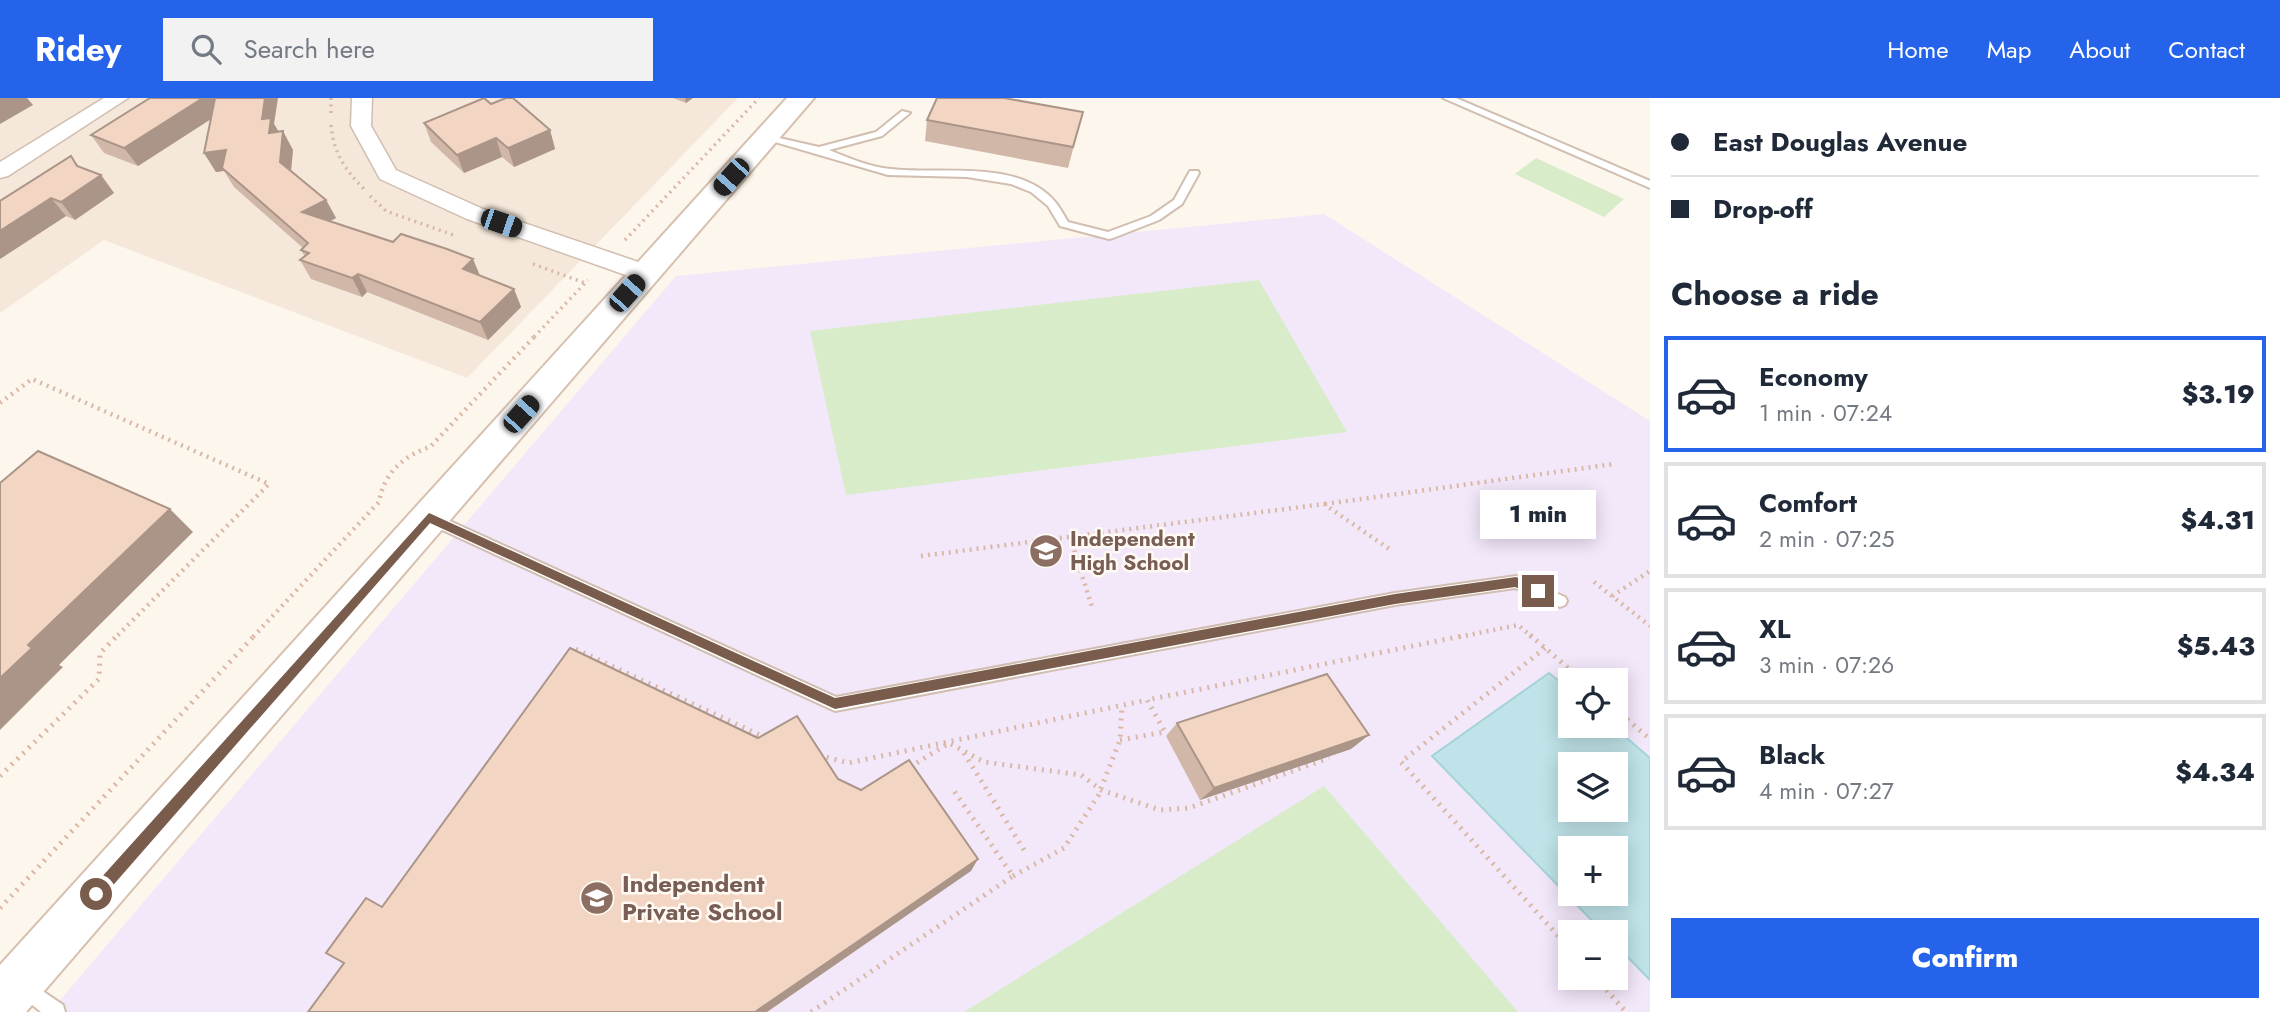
<!DOCTYPE html>
<meta charset="utf-8">
<style>
body{margin:0;font-family:Jost,sans-serif;background:#f2f2f3;color:#1f2937;height:100vh;display:flex;flex-direction:column;font-size:26px;white-space:nowrap}
*{box-sizing:border-box;margin:0}
p{font-size:23px;color:#747a83}
.icon{flex:none;width:38px;height:38px;fill:none;stroke:currentColor;stroke-width:2;stroke-linecap:round;stroke-linejoin:round}
.map{position:relative;flex:1;overflow:hidden}
.panel{display:flex;flex-direction:column;background:#fff;width:630px}
.panel>*{flex:none}
.top-card{display:grid;align-content:center;height:154px;padding:0 21px;background:#fff}
.tools{position:absolute;left:1558px;top:570px;display:grid;gap:14px}
.tools a{display:grid;place-items:center;width:70px;height:70px;border-radius:0px;background:#fff;box-shadow:0 4px 18px #0003;font-size:35px}
.end{position:absolute;width:32px;height:32px;margin:-16px;border:9px solid #7a5c4d;background:#fff;box-shadow:0 0 0 4px #fff}
.from{border-radius:50%}
.bubble{position:absolute;height:49px;border-radius:0px;background:#fff;box-shadow:0 4px 18px #0003;font-size:23px;font-weight:800;line-height:49px;text-align:center}
.car{position:absolute;width:21px;height:42px;margin:-21px -10px;border-radius:9px;box-shadow:0 0 5px 2px #0007;background:linear-gradient(#222 24%,#8ab4d8 0 40%,#222 0 76%,#8ab4d8 0 86%,#222 0)}
.top-card b{display:flex;align-items:center;gap:24px;height:66px;font-size:26px}
.top-card b+b{border-top:2px solid #e0e1e3}
.top-card i{width:18px;height:18px;background:#1f2937}
ul{padding:0;list-style:none}
li{display:flex;align-items:center;gap:21px;height:116px;margin:0 14px 10px;padding:0 7px;border:4px solid #e0e1e3;border-radius:0px}
li div{flex:1}
li b{display:block;font-size:26px}
li em{font-style:normal;font-weight:800}
li.selected{border-color:#2563eb}
li>.icon{width:63px;height:63px;stroke-width:1.5}
h2{padding:0 21px;font-size:32px;line-height:84px}
.primary-button{display:flex;gap:14px;margin-top:auto;padding:14px 21px}
.primary-button a{flex:1;height:80px;border-radius:0px;background:#2563eb;color:#fff;font-size:28px;font-weight:800;line-height:80px;text-align:center}
header{display:flex;align-items:center;gap:42px;box-sizing:border-box;height:98px;padding:0 35px;background:#2563eb;color:#fff}
header strong{font-size:33px}
nav{display:flex;gap:38px;margin-inline-start:auto;font-size:24px}
.search{width:490px;height:63px;background:#f2f2f3;display:flex;align-items:center;gap:18px;box-sizing:border-box;padding:0 24px;border-radius:0px;color:#747a83;font-size:26px}
main{display:flex;flex:1;min-height:0}
.map>svg:first-child{display:block}
</style>
<header>
<strong>Ridey</strong>
<div class="search"><svg class="icon" aria-label="search" viewBox="0 0 24 24"><circle cx="10" cy="10" r="6"/><path d="M15 15l6 6"/></svg>Search here</div>
<nav><a>Home</a><a>Map</a><a>About</a><a>Contact</a></nav>
</header>
<main>
<div class="map">
<svg width="1650" height="914" viewBox="0 0 1650 914">
<rect width="100%" height="100%" fill="#fdf6ec"/>
<!-- residential -->
<path fill="#f5e8da" d="M0,0h738l-271,280 -363,-138 -104,73z"/>
<!-- education -->
<path fill="#f3e8fa" fill-rule="evenodd" d="M1324,116l326,207v591h-1600l626,-736zM1570,583h45v45h-45zM1570,667h45v45h-45zM1570,751h45v45h-45zM1570,835h45v45h-45z"/>
<!-- green -->
<path fill="#d8ecc9" d="M1536,60l88,41 -20,18 -89,-43z
M1259,182l88,152 -501,63 -36,-164z
M1324,688l194,226h-554z"/>
<!-- water -->
<path fill="#bfe3e8" stroke="#a5d3da" stroke-width="2" fill-rule="evenodd" d="M1549,575l21,17v36h43l37,32v222l-35,-36v-11h-11l-172,-177zM1570,667h45v45h-45zM1570,751h45v45h-45z"/>
<g fill="none" stroke-linecap="round" stroke-linejoin="round">
<!-- lane casing -->
<g stroke="#d1beb0" stroke-width="4">
<path id="lane" d="M1443,0h13l194,83v7z
M902,13l8,2 -28,23 -53,14c20,8 40,17 62,19 50,6 129,-11 165,34 5,6 8,13 12,19l40,10 43,-16 23,-16 16,-29h8l1,2 -17,31 -23,16 -46,18 -4,1 -49,-13 -12,-20 -17,-14 -20,-8 -44,-7 -79,-2 -127,-37 5,-3 53,12 57,-15z
M430,414l406,185 559,-104 121,-17 49,21 2,4 -2,4 -5,2 -45,-19 -120,17 -560,106 -410,-189 -2,-4 2,-4z
M25,881l38,26 2,7h-24l-22,-18 -3,-6 3,-6z"/>
</g>
<!-- street casing -->
<g stroke="#d1beb0" stroke-width="3">
<path id="street" d="M104,0h24l-120,78 -8,2v-16z
M352,0h20l-1,28 25,44 87,39 170,58 4,6 -4,6 -8,2 -8,-2 -170,-60 -87,-40 -29,-53z"/>
</g>
<!-- secondary casing -->
<g stroke="#d6c0b0" stroke-width="4">
<path id="secondary" d="M787,0h27l-788,914h-26v-47z"/>
</g>
<!-- path-far2 -->
<path stroke="#d9b8a5" stroke-width="3.5" stroke-dasharray="2 4.5" stroke-linecap="butt" d="M331,0v15
M331,27c2,27 14,45 33,64
M370,98l16,15 70,25
M625,142l134,-142
M533,166l52,19
M534,239l54,-57"/>
<!-- path-far1 -->
<path stroke="#d9b8a5" stroke-width="4.5" stroke-dasharray="2 5" stroke-linecap="butt" d="M0,305l32,-24 237,105 -153,153
M1325,406l289,-40
M1070,439l22,70
M921,458l403,-52 68,47
M1594,484l56,44
M1612,498l38,-25
M253,539l126,-135c5,-29 24,-46 51,-55l105,-111
M1459,539l59,-12 14,12"/>
<!-- path -->
<path stroke="#d9b8a5" stroke-width="5" stroke-dasharray="2 6" stroke-linecap="butt" d="M1530,537l53,46
M1545,550l-144,114 169,187
M570,554l3,-4 193,90
M1615,611l35,30
M1120,642l45,-8 -18,-32 320,-65
M964,655l60,97
M819,657l29,8 299,-63
M910,669l39,-24 35,19 97,13 20,15 59,20 29,-2 140,-50
M0,678l99,-97 1,-26 18,-18
M1013,778l51,-28 34,-52 22,-56 2,-34
M0,810l255,-273
M1596,880l30,34
M811,914l202,-136 -61,-88"/>
<!-- lane -->
<use href="#lane" fill="#fff" fill-rule="evenodd"/>
<!-- street -->
<use href="#street" fill="#fff" fill-rule="evenodd"/>
<!-- secondary -->
<use href="#secondary" fill="#fff" fill-rule="evenodd"/>
</g>
<!-- wall -->
<path fill="#d1b7a8" d="M150,0l124,26 5,8 14,18 -2,21 35,29 10,18 -6,3 184,68 7,18 -33,33 -121,-48 -5,5 -51,-18 -11,-19 5,-3 -4,-7 2,-2 -69,-61 -10,-16 -8,1 -12,-19 7,-34 -73,47 -34,-13 -13,-18z
M673,0h20l-7,5z
M491,6l59,26 5,19 -41,18 -12,-10 -38,16 -33,-31 -7,-19z
M1083,14l-15,56 -143,-27 2,-21z
M71,58l8,11 22,8 13,18 -39,27 -9,-4 -66,43z
M1177,625l174,26 -151,51 -34,-64z"/>
<!-- shaded-wall -->
<path fill="#aa9588" d="M0,0h27l6,7 -33,19z
M203,0h19l6,10 -90,58 -14,-18z
M265,0h13l-4,26 7,12 -2,16 -17,-33z
M685,0h8l-7,5z
M550,32l5,19 -41,18 -6,-19z
M283,33l10,19 -3,30 -10,-18z
M496,40l6,19 -38,16 -7,-18z
M226,52l-4,18 2,3 -8,1 -12,-19z
M71,58l13,18 17,1 13,18 -39,27 -14,-18z
M51,100l15,18 -66,43v-28z
M326,102l10,18 -23,12 -11,-18z
M473,161l8,19 -18,-9z
M358,176l9,18 -5,5 -10,-19z
M514,191l7,18 -33,33 -8,-18z
M170,411l23,23 -134,133 4,2 -63,63v-52l28,-33z
M1369,637l-18,14 -151,51 14,-12z
M978,761l-7,12 -204,141h-12z"/>
<!-- building -->
<path fill="#f3d5c3" stroke="#aa9588" stroke-width="2" d="M150,0h53l-79,50 -33,-13z
M215,0h50l-3,21 9,-1 -2,15 14,-2 -3,31 46,38 -24,12 91,30 8,-8 46,15 26,10 -10,10 51,20 -34,33 -122,-48 -6,4 -52,-18 9,-7 -8,-3 7,-7 -86,-75 4,-18 -22,3z
M484,0l7,6 15,-6h7l37,32 -42,18 -12,-10 -39,17 -33,-32z
M937,0h67l79,14 -10,35 -146,-27z
M71,58l6,10 24,9 -40,27 -10,-4 -51,33v-30z
M38,353l132,58 -142,136 4,3 -32,30v-195z
M570,550l188,90 39,-22 41,63 23,11 48,-30 69,99 -223,153h-447l36,-49 -18,-10 40,-55 16,9z
M1327,576l42,61 -155,53 -37,-65z"/>
<!-- route -->
<path fill="#7a5c4d" d="M429,415l406,185 560,-104 121,-17 26,11 2,3 -6,5 -23,-9 -120,17 -560,105 -405,-186 -329,376h-10v-10z"/>
<!-- icons -->
<defs>
<g id="school-disc" transform="scale(1.75)"><circle r="9.5" fill="#8d6e63" stroke="#fffaf3"/><path d="M0-5L7-2L0 1L-7-2ZM-4 1L0 2.5L4 1V4Q0 6-4 4Z" fill="#fff"/></g>
</defs>
<g fill-rule="evenodd">
<use href="#school-disc" x="1046" y="453"/>
<use href="#school-disc" x="597" y="800"/>
</g>
<g text-anchor="middle" stroke-width="5" stroke-linejoin="round" paint-order="stroke">
<!-- education labels -->
<g font-size="21" font-weight="bold" fill="#785e54" stroke="#fffaf3" text-anchor="start">
<text x="1070" y="448">Independent<tspan x="1070" dy="24">High School</tspan></text>
</g>
<!-- near-education labels -->
<g font-size="24" font-weight="bold" fill="#785e54" stroke="#fffaf3" text-anchor="start">
<text x="622" y="794">Independent<tspan x="622" dy="28">Private School</tspan></text>
</g>
</g>
</svg>
<div class="tools">
<a><svg class="icon" aria-label="locate" viewBox="0 0 24 24"><circle cx="12" cy="12" r="6"/><path d="M12 2v4M12 18v4M2 12h4M18 12h4"/></svg></a>
<a><svg class="icon" aria-label="layers" viewBox="0 0 24 24"><path d="M12 4l9 5-9 5-9-5zM3 14l9 5 9-5"/></svg></a>
<a>+</a>
<a>−</a>
</div>
<i class="end from" style="left:96px;top:796px"></i>
<i class="end" style="left:1538px;top:493px"></i>
<div class="bubble" style="left:1480px;top:392px;width:116px">1 min</div>
<i class="car" style="left:731px;top:79px;rotate:222deg"></i>
<i class="car" style="left:501px;top:125px;rotate:109deg"></i>
<i class="car" style="left:627px;top:195px;rotate:42deg"></i>
<i class="car" style="left:521px;top:316px;rotate:42deg"></i>
</div>
<section class="panel">
<div class="top-card">
<b><i class="from"></i>East Douglas Avenue</b>
<b><i></i>Drop-off</b>
</div>
<h2>Choose a ride</h2>
<ul>
<li class="selected"><svg class="icon" aria-label="car" viewBox="0 0 24 24"><path d="M5 17H2v-5l4-1 3-4h7l3 4 3 1v5h-3M9 17h6M6 11h13"/><circle cx="7" cy="17" r="2"/><circle cx="17" cy="17" r="2"/></svg><div><b>Economy</b><p>1 min · 07:24</p></div><em>$3.19</em></li>
<li><svg class="icon" aria-label="car" viewBox="0 0 24 24"><path d="M5 17H2v-5l4-1 3-4h7l3 4 3 1v5h-3M9 17h6M6 11h13"/><circle cx="7" cy="17" r="2"/><circle cx="17" cy="17" r="2"/></svg><div><b>Comfort</b><p>2 min · 07:25</p></div><em>$4.31</em></li>
<li><svg class="icon" aria-label="car" viewBox="0 0 24 24"><path d="M5 17H2v-5l4-1 3-4h7l3 4 3 1v5h-3M9 17h6M6 11h13"/><circle cx="7" cy="17" r="2"/><circle cx="17" cy="17" r="2"/></svg><div><b>XL</b><p>3 min · 07:26</p></div><em>$5.43</em></li>
<li><svg class="icon" aria-label="car" viewBox="0 0 24 24"><path d="M5 17H2v-5l4-1 3-4h7l3 4 3 1v5h-3M9 17h6M6 11h13"/><circle cx="7" cy="17" r="2"/><circle cx="17" cy="17" r="2"/></svg><div><b>Black</b><p>4 min · 07:27</p></div><em>$4.34</em></li>
</ul>
<div class="primary-button"><a>Confirm</a></div>
</section>
</main>
